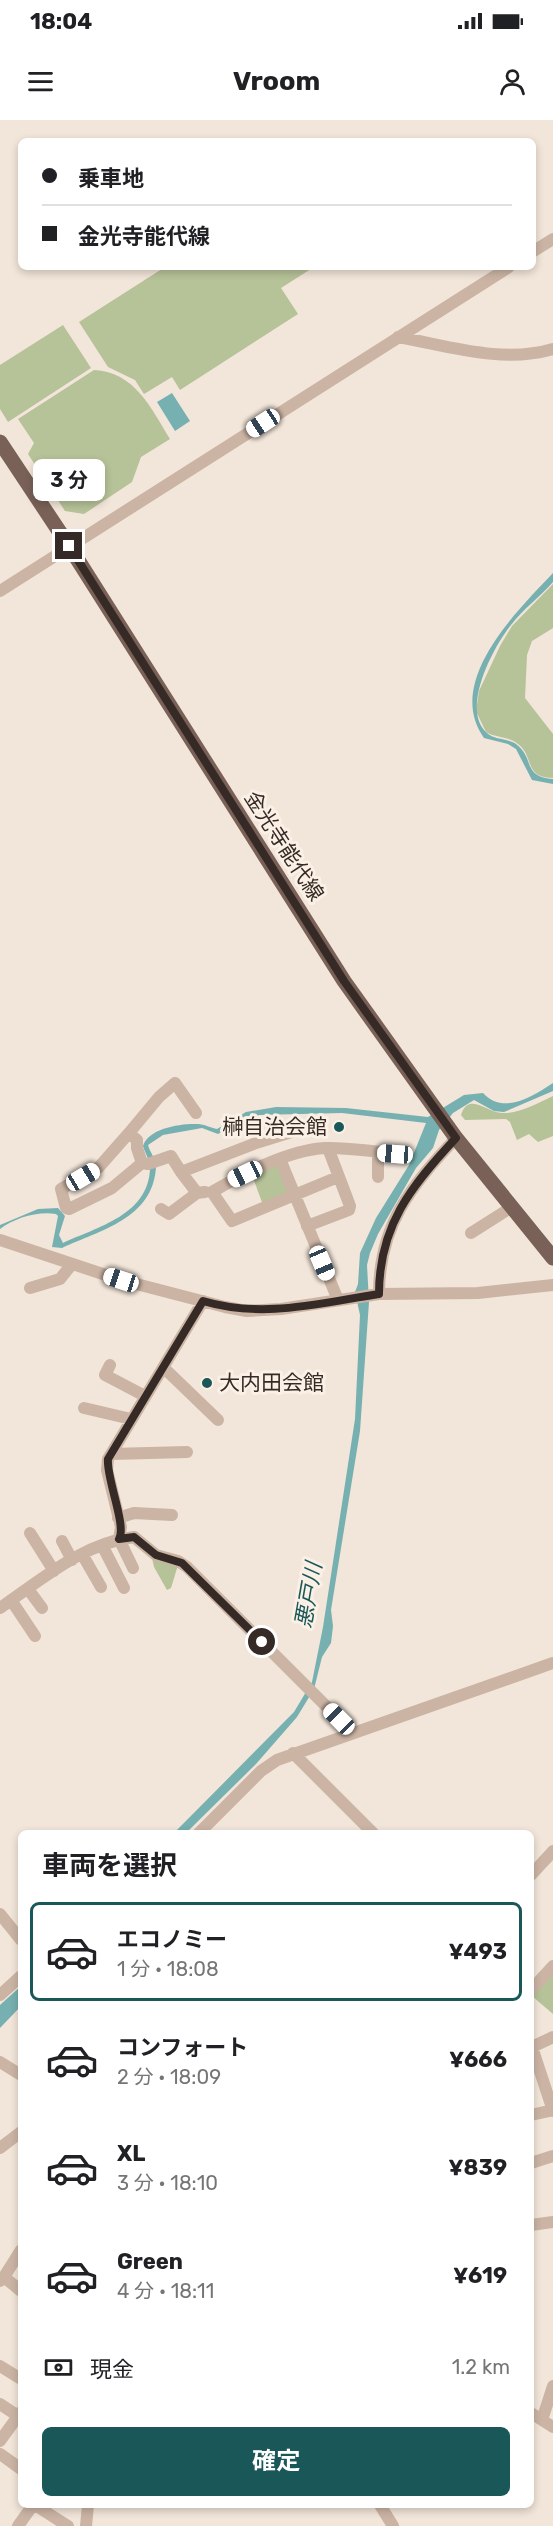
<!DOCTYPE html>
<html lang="ja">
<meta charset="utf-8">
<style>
body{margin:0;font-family:Rubik,"Noto Sans JP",sans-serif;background:#f2f2f2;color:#202124;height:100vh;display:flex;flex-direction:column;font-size:22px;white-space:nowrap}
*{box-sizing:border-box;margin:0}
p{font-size:20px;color:#757577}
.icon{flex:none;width:33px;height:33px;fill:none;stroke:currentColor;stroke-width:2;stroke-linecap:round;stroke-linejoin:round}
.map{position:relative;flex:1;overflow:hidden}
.panel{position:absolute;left:18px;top:1710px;width:516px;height:678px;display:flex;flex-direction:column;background:#fff;border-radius:9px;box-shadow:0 3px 9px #0003}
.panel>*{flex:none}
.hud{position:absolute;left:18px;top:18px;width:518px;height:132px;border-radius:9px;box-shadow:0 3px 9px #0003;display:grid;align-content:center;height:132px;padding:0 24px;background:#fff}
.end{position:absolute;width:27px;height:27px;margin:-14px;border:8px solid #362a26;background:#fff;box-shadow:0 0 0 3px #fff}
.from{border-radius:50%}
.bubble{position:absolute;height:42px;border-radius:9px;background:#fff;box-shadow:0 3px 9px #0003;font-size:20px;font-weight:700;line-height:42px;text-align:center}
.car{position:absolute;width:18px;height:36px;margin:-18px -9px;border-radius:8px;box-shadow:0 0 4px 2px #0007;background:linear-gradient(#fff 24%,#345 0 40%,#fff 0 76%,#345 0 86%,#fff 0)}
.hud b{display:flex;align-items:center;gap:21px;height:57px;font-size:22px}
.hud b+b{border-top:2px solid #e0e0e0}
.hud i{width:15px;height:15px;background:#202124}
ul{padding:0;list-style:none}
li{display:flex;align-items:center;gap:18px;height:99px;margin:0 12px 9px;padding:0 12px;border:3px solid transparent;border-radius:9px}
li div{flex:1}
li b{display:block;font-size:22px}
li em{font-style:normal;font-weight:700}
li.current{border-color:#1a5759}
li>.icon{width:54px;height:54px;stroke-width:1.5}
h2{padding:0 24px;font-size:27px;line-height:72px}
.pay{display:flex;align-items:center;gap:15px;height:66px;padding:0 24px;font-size:22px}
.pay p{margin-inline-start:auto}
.cta{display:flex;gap:12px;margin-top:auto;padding:12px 24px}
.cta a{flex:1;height:69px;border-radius:9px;background:#1a5759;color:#fff;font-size:24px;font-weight:700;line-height:69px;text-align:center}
.status{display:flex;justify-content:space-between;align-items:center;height:42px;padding:0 30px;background:#fff;direction:ltr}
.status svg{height:16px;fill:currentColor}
header{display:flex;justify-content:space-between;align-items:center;height:78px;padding:0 24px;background:#fff;font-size:27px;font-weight:700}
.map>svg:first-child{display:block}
</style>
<div class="status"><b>18:04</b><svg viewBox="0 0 49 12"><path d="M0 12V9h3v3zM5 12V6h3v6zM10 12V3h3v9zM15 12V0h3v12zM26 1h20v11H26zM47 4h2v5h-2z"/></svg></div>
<header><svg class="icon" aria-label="menu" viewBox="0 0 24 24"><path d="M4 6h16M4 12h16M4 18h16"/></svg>Vroom<svg class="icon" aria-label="person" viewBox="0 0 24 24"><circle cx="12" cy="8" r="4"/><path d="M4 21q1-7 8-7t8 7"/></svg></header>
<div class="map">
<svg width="553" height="2406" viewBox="0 0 553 2406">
<rect width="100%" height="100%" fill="#f2e5d9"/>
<!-- green -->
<path fill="#b6c298" d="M165,147h149l-33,21 17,26 -118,76 -8,-13 -28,17 -9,-14 -27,-13 -29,-45z
M63,205l28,43 -83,54 -8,-13v-44z
M94,250c41,2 57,38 76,69l-29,18 -9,25 -48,32 -19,-3 -37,-57 6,-11 -16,-24z
M553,464v44l-21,13 -5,14 -2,43 28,36v44c-30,-1 -18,-21 -35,-34 -10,-8 -22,-6 -32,-12l-10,-21 3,-20 21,-45 12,-20z
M553,976v40l-15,6 -9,-8 -12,6 -7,-18 -4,-3 -41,1 -4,-5c2,-5 3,-9 9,-11 10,-2 21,9 32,9 17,1 36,-10 51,-17z
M273,1045l7,4 9,23 -26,13 -11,-30z
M152,1438l26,7 -7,23 -4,2 -13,-23z
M553,1853v41l-21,-18z"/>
<!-- water -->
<path fill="#77b0b0" d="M172,273l18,28 -15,10 -18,-29z
M553,453v9c-13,15 -30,27 -42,43 -18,22 -51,85 -24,108 7,7 20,5 29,11 19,14 6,33 37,35v5l-21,-4 -16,-31 -8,-5 -24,-6c-40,-56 33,-127 69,-165z
M553,963v8l-49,21 -10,-1 -20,-11 -21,13 -14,17 -6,18 -17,20 -38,66 -8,19 -3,12 2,37 -9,129 -29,179 2,16 -2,17 -9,14 -8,32 -17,28 -41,47 -70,69h-12l120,-121 18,-30 11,-55 32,-208 5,-104 -5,-23 3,-8 2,-31 16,-35 33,-53 17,-42 -84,-10 -83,2 -13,3 -28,16 -16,-6 -39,7 -15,10c2,8 9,15 8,22 -3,52 -56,63 -94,81l-10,-1 6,-31 -2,-2c-19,-3 -41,4 -56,15v-4l38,-16 20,-1 7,8 -6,19 4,8c34,-16 86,-28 87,-75 0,-8 -5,-15 -7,-22 5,-18 39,-23 55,-22 6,0 13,4 19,5l29,-17 30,-5 70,1 82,9 36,-22 19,-2c20,22 49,4 70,-10z
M21,1866v20l-21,22v-23z"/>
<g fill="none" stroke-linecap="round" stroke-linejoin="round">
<!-- minor -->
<path stroke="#cbb4a4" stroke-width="12" d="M532,132l21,-13
M398,217c51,9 105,27 155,12
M0,471l509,-324
M129,1013l-30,34 -38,22 5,19 3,1 43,-21 30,-25
M378,1032v25
M280,1039l58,141
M181,1052l-10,-16 -23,8 -6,-1 -5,-15v-8l-8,-7 30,-36 16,-14 21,30
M338,1057l-106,44 -20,-29c30,-18 77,-42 113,-44 23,-1 47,4 70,5
M197,1073l-16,-21 75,-29 58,-18
M161,1089l8,5 28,-21 8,-1
M307,1106l42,-16 1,-4 -22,-58
M471,1113l41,-26
M0,1120l121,40 104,27 22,4 34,-2 98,-15 99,-1 75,-8
M30,1168l30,-9 12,-15
M379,1174c0,-69 32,-108 77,-156
M110,1245l-5,10 40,21
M164,1248l54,52
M84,1288l47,11
M111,1334l76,-2
M118,1398l16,-5 38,2
M30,1413l24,38
M62,1421l10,19
M102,1425l22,43
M82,1434l19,33
M133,1448l-14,-29 2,-12 -14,-57 1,-11 95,-158
M28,1469l14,19
M11,1480l24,36
M0,1488c41,-28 83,-65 134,-71l22,18 22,6 9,6 165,165
M293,1633l80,80
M199,1713l62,-62 16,-11 276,-97
M531,1755l22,-24
M0,1794l21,26
M531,1870l22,-24
M0,1875l21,-19
M531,1924l22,67
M532,1927l21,-10
M0,1942l21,13
M531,1995l22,-5
M0,2028l21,-16
M531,2043l22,-7
M531,2105l22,-3
M4,2157l17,-27
M0,2161l4,-4 17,14
M0,2246l21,13
M0,2284l18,12
M531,2293l22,14
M542,2300l11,-34
M0,2321l21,-29
M0,2334l21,15
M35,2385l33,21
M380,2385l13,21
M18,2406l15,-21
M86,2406l2,-21"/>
<!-- major -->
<path stroke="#796157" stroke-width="15" d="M0,322l69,104 275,435 112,157 97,120"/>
</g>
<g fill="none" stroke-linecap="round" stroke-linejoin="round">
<!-- route -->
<path stroke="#362a26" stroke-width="8" d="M69,426l275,435 112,157c-45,48 -77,88 -77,156 -60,9 -116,25 -176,7l-95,158c-2,19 19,67 11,80l15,-2 22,18 26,8 80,79"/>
</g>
<!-- markers -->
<g fill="#1a5759" stroke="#faf0e5" stroke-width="2">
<circle cx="339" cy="1007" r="6"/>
<circle cx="207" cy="1263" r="6"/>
</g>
<g text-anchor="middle" stroke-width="6" stroke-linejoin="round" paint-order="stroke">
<!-- street labels -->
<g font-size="21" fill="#362a26" stroke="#faf0e5">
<text transform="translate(284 726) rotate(57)" y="7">金光寺能代線</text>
</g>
<!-- poi labels -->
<g font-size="21" fill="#362a26" stroke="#faf0e5" text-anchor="end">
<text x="327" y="1014">榊自治会館</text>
<text x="219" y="1270" text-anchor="start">大内田会館</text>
</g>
<!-- water labels -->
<g font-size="22" font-style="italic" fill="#1a5759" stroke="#faf0e5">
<text transform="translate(308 1475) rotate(-80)" y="8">悪戸川</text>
</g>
</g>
</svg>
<i class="end from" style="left:262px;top:1522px"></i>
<i class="end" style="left:69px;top:426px"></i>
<div class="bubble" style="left:33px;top:339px;width:72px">3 分</div>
<i class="car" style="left:263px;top:303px;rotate:237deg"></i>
<i class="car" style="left:395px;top:1034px;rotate:274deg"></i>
<i class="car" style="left:245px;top:1054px;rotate:245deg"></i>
<i class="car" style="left:83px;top:1057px;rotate:59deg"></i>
<i class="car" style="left:322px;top:1143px;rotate:157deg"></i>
<i class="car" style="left:121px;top:1160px;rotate:288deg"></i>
<i class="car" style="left:339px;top:1599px;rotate:315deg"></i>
<div class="hud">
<b><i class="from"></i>乗車地</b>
<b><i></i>金光寺能代線</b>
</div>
<section class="panel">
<h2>車両を選択</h2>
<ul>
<li class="current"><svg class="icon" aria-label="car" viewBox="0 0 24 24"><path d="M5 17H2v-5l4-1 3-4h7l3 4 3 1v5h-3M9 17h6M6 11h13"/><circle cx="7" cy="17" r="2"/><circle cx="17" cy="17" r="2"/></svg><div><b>エコノミー</b><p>1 分 · 18:08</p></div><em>¥493</em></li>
<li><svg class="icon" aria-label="car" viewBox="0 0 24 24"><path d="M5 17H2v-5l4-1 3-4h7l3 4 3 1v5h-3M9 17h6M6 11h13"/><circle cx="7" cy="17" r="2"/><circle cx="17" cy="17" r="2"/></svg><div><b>コンフォート</b><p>2 分 · 18:09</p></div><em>¥666</em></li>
<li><svg class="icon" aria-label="car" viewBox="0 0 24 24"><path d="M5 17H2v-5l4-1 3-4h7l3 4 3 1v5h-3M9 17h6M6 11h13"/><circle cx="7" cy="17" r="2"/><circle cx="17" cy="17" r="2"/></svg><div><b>XL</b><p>3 分 · 18:10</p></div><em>¥839</em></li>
<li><svg class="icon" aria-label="car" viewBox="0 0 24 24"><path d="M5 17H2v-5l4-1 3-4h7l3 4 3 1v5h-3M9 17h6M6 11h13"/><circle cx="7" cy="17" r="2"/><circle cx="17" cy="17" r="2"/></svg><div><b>Green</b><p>4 分 · 18:11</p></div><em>¥619</em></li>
</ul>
<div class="pay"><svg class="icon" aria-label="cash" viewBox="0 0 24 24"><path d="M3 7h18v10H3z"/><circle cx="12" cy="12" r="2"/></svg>現金<p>1.2 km</p></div>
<div class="cta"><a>確定</a></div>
</section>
</div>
